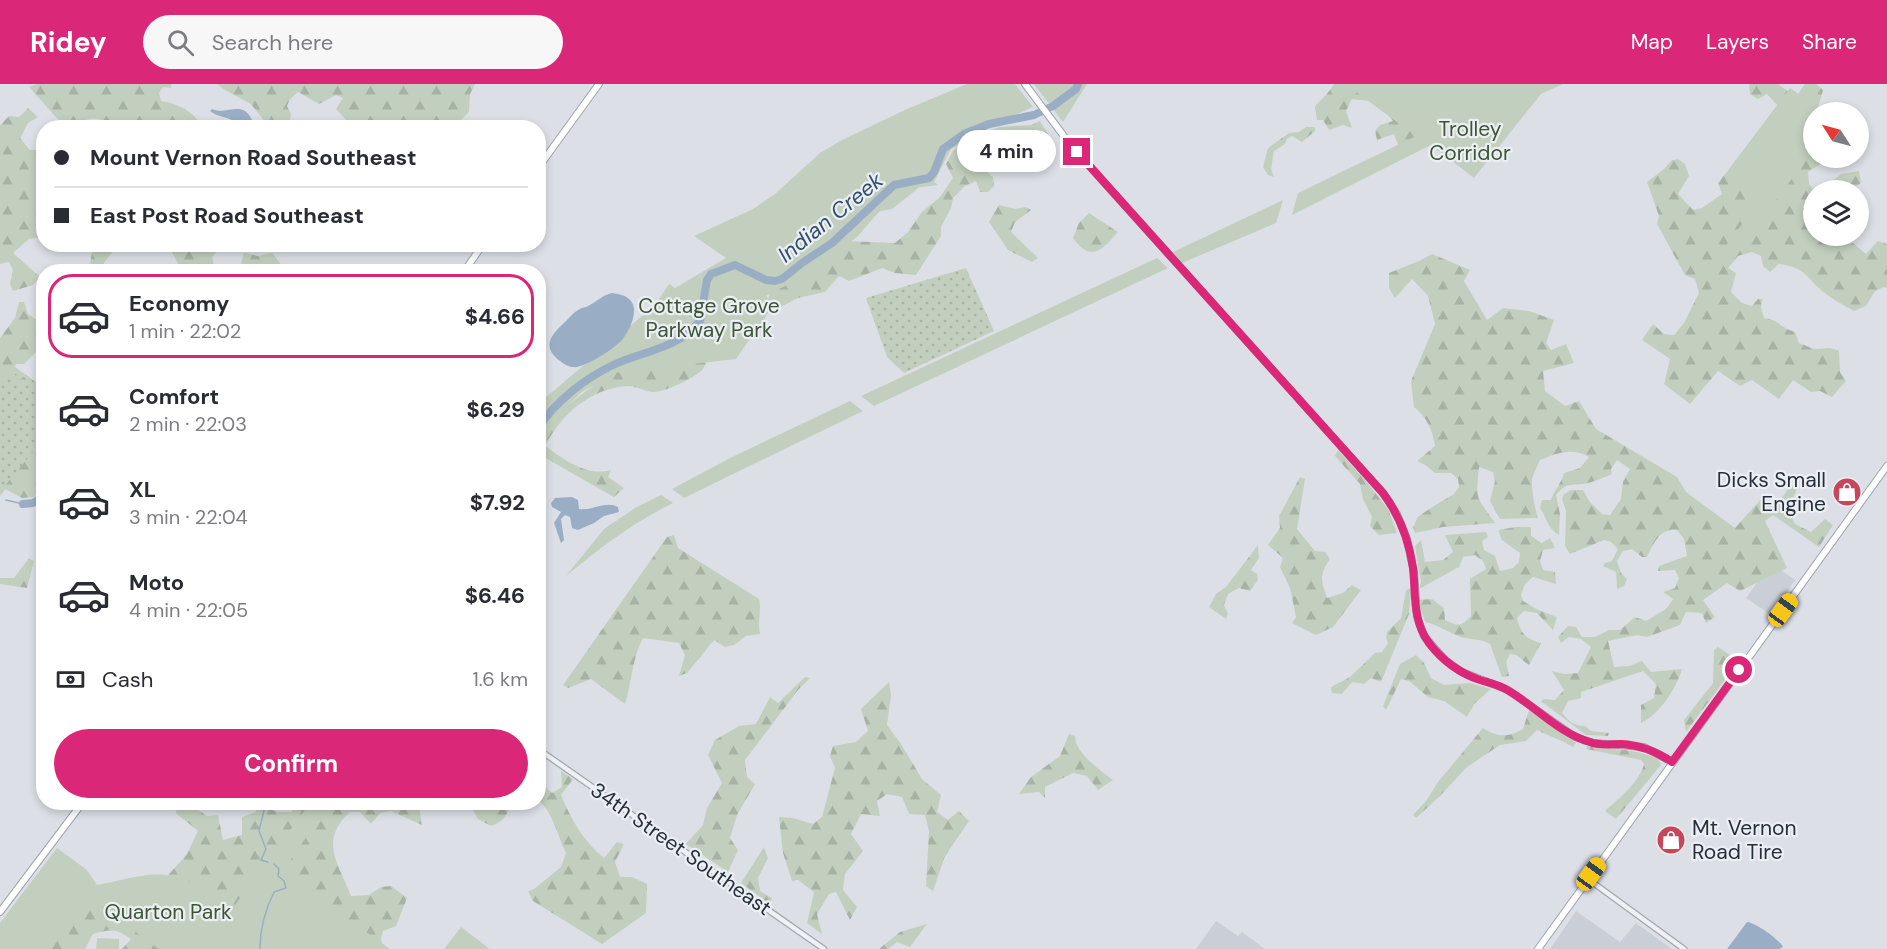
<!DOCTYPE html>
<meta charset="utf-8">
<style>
body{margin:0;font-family:"DM Sans",sans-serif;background:#f7f7f7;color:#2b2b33;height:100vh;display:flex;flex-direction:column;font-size:22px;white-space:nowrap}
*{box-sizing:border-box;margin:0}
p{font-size:20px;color:#7c7c81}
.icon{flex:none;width:33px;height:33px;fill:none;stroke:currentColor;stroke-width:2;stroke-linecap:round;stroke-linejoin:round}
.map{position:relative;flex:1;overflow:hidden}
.drawer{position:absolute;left:36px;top:180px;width:510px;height:546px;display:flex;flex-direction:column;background:#fff;border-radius:24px;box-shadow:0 3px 9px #0003}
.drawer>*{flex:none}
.banner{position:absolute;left:36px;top:36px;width:510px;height:132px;border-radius:24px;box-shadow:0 3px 9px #0003;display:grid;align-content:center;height:132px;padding:0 18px;background:#fff}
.needle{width:39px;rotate:306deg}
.controls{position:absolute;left:1803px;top:18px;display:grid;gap:12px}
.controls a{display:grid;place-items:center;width:66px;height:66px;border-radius:50%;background:#fff;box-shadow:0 3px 9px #0003;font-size:30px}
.end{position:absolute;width:27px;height:27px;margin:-14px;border:8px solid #db2777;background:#fff;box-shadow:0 0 0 3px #fff}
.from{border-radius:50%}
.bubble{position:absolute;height:42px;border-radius:21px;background:#fff;box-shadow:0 3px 9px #0003;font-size:20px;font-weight:700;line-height:42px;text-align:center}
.car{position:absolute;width:18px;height:36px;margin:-18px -9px;border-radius:8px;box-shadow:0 0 4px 2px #0007;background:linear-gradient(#f5c518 24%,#345 0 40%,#f5c518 0 76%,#345 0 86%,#f5c518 0)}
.banner b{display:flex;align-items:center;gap:21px;height:57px;font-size:22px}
.banner b+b{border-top:2px solid #e1e1e2}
.banner i{width:15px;height:15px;background:#2b2b33}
ul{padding:10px 0 0;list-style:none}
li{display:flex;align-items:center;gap:18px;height:84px;margin:0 12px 9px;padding:0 6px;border:3px solid transparent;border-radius:24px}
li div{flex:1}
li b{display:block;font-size:22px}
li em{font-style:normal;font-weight:700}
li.on{border-color:#db2777}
li>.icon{width:54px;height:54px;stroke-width:1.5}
.pay{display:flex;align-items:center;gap:15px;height:66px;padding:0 18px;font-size:22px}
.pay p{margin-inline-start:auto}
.cta{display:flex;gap:12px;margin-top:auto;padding:12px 18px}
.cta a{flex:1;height:69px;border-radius:36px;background:#db2777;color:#fff;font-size:24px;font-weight:700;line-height:69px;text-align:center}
header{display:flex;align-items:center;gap:36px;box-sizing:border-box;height:84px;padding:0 30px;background:#db2777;color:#fff}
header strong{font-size:28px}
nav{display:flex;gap:33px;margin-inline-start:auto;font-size:21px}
.search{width:420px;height:54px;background:#f7f7f7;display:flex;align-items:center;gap:15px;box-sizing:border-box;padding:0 21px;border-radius:33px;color:#7c7c81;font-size:22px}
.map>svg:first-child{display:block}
</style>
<header>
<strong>Ridey</strong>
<div class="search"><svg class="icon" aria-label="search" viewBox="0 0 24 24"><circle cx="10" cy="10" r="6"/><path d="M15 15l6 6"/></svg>Search here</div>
<nav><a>Map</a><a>Layers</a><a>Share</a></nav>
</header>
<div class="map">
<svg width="1887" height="865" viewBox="0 0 1887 865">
<defs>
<pattern id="grass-dots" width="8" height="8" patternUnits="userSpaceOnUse" patternTransform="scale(1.5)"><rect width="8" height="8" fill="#c2cfbe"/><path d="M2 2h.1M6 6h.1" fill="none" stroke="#a7b2a4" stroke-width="1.8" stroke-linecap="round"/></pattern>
<pattern id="forest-firs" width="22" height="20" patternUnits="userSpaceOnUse" patternTransform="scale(1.5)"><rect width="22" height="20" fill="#c2cfbe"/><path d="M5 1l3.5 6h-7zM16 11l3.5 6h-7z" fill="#a7b2a4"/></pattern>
</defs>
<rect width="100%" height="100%" fill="#dce0e6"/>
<!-- built -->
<path fill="#cacfd7" d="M1771,479l24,17 -24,35 -25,-17z
M1576,827l44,31 16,-19 36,26h-122z
M1216,837l22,15 4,-4 23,17h-69z"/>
<!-- grass -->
<path fill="url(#grass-dots)" d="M966,184l28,63 -90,42 -17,-16 -21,-59z
M0,272l44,32 -1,51 -43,57z"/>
<!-- forest -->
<path fill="url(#forest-firs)" d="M37,0h134v4l-8,-1 -4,6 2,8c16,2 34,11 41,26l-20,-1 -71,1v-3c-20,-12 -28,-1 -46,3l-36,-40z
M217,0h258l-5,10 -1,18 -10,10 -18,-2 -1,5 3,2h-12l-4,-2 -8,3 -70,-1 1,-3 -14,-15 7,-11 -7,-3 -17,9 -21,-12 -8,7 -3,7 4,8 -1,6 12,7h-17l-8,-6 -12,1 -14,-18 -26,-14z
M1334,0h196l-131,64 -5,-14 -17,6 -2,-9 5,-6 13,-4 -16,-19 -25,-3 -6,12 6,17 -9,-3 -14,5 -6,-10h-6l-2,-14 12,-12z
M1749,0h29l18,13 9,-13h11l7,6 -6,21 -3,1v46h12l2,1 -20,13 1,12 5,6 12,-4 15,-12 18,-3 2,12 -11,7h-36v46h27l2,9 10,-2 13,11 12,-13 9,3v44l-3,-1 -9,4 -9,15 -12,5c-11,-6 -22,-12 -32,-20 -18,-16 -16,-23 -43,-27l-9,8 -7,-6 -2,-10 -9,-4 -14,4 -10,12 8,5 -5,19 11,11 10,3 6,-7h4l-1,9 3,10c16,2 16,10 31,14l4,11 15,6 16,-1 9,3 1,21 6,9 -14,16 -12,-6 -9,1 -18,-12 -14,19 -27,-19 -12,6 -22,-15 -28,33 -26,-20 6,-25 -28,-19 11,-16 11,10 10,1 10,-12 15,-30 -4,-14 -10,-4 -28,-51 2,-8 -12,-34 17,-13 8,-9 6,-1 7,5 4,12 -11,18 15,16 9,-2 20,-14 -4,-11 61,-76 -12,-13 -9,5 -8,-5z
M28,24l10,9 -10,6 -8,15 10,12h9l-3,12 7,7v68l-14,2 -16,14 27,24 -7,8 -20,6 -3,-7 3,-14 -4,-8 -9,2v-139l9,-9 10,1z
M1040,37l9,15 -7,7 -20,5 -15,10 -15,-3 -10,6 -1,6 12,10 1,9 -6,6h-8l-4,-11 -11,5 -12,12 -2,10 -10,19v9l-25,39 -21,-2 -13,-5 -33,13 -10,-5 -14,16 -27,6 -33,17 -1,13 -3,3 -9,-9 13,-15 8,-22 72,-44 50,2 13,-11 14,-20 18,-15 13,-19 -7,-14 7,-13 12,-11 35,-13 31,-2z
M1306,43h9v4l-13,11 -10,-6 -5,3 -2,5 -11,7 -3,18 3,8 -6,-2 -5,-8 5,-19 21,-15 10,-1z
M921,102l-29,23 -20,4 28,-25z
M999,121l16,4 11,-2 5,3 -16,12 -4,10 27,26 -6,4 -24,-12 -19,-28z
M1089,129l29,19c-16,19 -28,30 -45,6l6,-15z
M256,160l5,5 -15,-2 -26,1 -8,9 3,15 -33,-1 -14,-26z
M100,161h18l-14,18 -2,8h-13l3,-18z
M244,169l14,3 14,-3 11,14 -7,4h-26l-9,-8z
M1432,170l38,16 -6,11 23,39 16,-12 26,3 25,9 -8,23 5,7 15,-6 8,19 -31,8 2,20 20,15 14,-5 17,28 81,48 9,15 49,36 27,-30 14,8 15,-21 6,4 -9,20 7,15 16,8 14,-13 8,6 -14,22 -46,-32 -8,6 22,47 -47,23 -13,-8 -24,17 12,17 -9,6 -4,-10 -16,-1 -6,13 -33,12 -10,-2 -29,6 6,26 15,-1 13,-5 9,11 31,-3c-6,20 -22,45 -41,54v-18l13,-7 2,-14 -13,-13 -62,21v6l-13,3 -6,12c7,8 12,13 23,13l6,5 18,2 -1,3 -22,-1 -45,-34 3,-2 11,1 9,-10 -12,-19 12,3 14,-1 13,-26 -10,-8 -12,-2 -8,6 -3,-6 10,-11 8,1 6,10h13l14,-7h11l15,-13 11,4 20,-12 7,-10 -10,-7 12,-4 4,-10 -4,-8 -17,1 1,-5 28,-10 -3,-17 -7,-9c-17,-2 -24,14 -30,27h-5l-10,-8 -9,2 -6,10 4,12 6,6 -3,7 -7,3 -1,-17 -13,-6 2,-3 7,-2 6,-12 -7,-7 -7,-2 -34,14 -5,-8 1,-35 -4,-12 2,-5 7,-4h12l6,11 13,13 8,1 11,-16 2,-17 7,-13 -13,-9 -6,9 1,5c-8,3 -16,7 -24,9 -16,4 -20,-3 -32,12l4,19 -1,21c-12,-7 -12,-17 -19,-27l2,-8h9c3,-10 10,-16 13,-27l16,-5 9,-11c-17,-10 -32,-4 -49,3 -3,6 -6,13 -8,19 -1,7 3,31 6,39l-38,1 -10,-18 5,-20 -2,-9 -14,-5c-3,35 -4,27 16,56l-52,4 -28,6 -2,-6c2,-3 3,-7 5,-10 2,-2 31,-21 35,-22l6,-8 -1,-8 -7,-6h-16l-10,-8 -8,-4 18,-15c-2,-15 -9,-30 -21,-39l-3,-26 24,-57 -7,-28 -16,-17 -17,19 -6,-10v-15l30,-12z
M19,218h5l4,12 15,10v21l-19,19h-8l-3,8 6,8 5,-3 6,6 -5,2 -25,-10v-37l15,-20z
M710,268c-2,5 -4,13 -7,17 -8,9 -38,23 -50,23 -9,-1 -17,-6 -26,-6 -38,3 -66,29 -82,60 19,13 41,31 66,24l-3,7 16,11 -10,9 -72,-41 -3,5v-22l17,-25 47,-36 28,-12z
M43,356v47l-9,10 -12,1 -19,-10z
M1338,366l27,30 23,29 9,24 -18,2 -9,-9 2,-9 -9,-18 -3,-15 -25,-28z
M1300,393l5,2 -8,50 18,22 10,1 5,7c-11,16 -9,21 -3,39l16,-5 9,-8 9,5 -28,37 -17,8 -24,-12 4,-6 -6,-29 -10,-21 3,-9 -15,-13 12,-17 -1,-12z
M1516,443h15v9l11,7 8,-5 5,10 -12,2 -3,11 3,9 12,2 1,12 -23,-7 -8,7 -4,11 2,6 15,9 19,7 -4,13 -16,-17 -13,-2 -7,7c4,16 9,21 24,25l-12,22 -13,-10 -6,-1 -4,8 3,14 -7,1 -12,-33c-11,-6 -18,-4 -29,-7 -12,-4 -22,-12 -36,-15l-7,-22 14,-1 12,9 1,12c13,7 17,6 26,-4l-1,-37 16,-10 -3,-8 -8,-6 -12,2 -4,10 -40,22 2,-7 -6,-36 6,-6 4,22 18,-2 10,-8 -8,-17 41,-3 2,5 -6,4 2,9 11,6 5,15 13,-3 6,-6 1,-9 -18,-13 -4,-10z
M674,451l4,13 81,51c3,14 -2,21 1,35l-14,2 -12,9 -9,2 -11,-7 -27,33 -8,3 6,-21 -6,-12 -36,-5c-11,20 -11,44 -18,66l-34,-25 -23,9 -5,-3 104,-148z
M1258,461l1,13 -8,12 6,4 1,6 -8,11 -11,-3 -11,6 -4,11 4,9 -2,5 -17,-12 7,-13 10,-7z
M29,474l5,3 -7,27 -27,-4v-6h14z
M1411,505l-2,25 -28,68 -10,-4 -7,6 -12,-2 -10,12 -10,-1 -1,-6 19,-10 25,-24 7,-1 6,-9 -2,-5 1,-6 14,-14 5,-28z
M1718,563l18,12v6l-50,67 -2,-12 29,-37 1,-33z
M1416,571l8,8 7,15 13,7 26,-2 21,6 -17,15 -7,13 -23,-16 -16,-4 -19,-16 -8,-2 -15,31 -3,-4 17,-42z
M805,593l5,1 -12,12 -53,70 2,17 8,7 -18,31 -7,23 8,12 -10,22 -42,-28 17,-19 4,-17 15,-25 -14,-28 7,-15 24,-14 17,-2 14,-27 8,6z
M889,598l2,13 -4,30 14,19 21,35 19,16 -4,17 11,8 11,-9 10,10 -24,35 -12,35 -7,-5 3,-55 -4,-16 -16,-1 -7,-17 -15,-3 -10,7 3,15 -19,-2 -10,20 12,17 -18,23 -2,16 14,17 -7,13 -14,-28 -7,2 -12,20 5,20 -15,-11 7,-31 -16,-12 -6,1 -9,-28 -4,-36 14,1 20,6 9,-7 13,-49 -5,-12 3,-10 23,-4 12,-11 -7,-22z
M1529,626l47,33 -3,4c-11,-7 -24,-11 -36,-17l-11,11 -26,4 -33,22 -28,30 -23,21 -3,-3 13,-14 12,-19 45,-54c14,9 25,10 40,1z
M1069,650l6,2c0,17 25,34 38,44l-15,10 -11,-14 -14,-3 -28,14v11l-6,-6 -20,2 12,-17 29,-21z
M1587,662c25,4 48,2 71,13l3,6 -45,54 -11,-8c14,-13 34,-28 39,-47l-3,-4 -55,-11z
M561,687l12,8 -12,16c10,24 22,46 43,63l13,-16 7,2 -9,18 5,15h12l15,7 -1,29 -44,31 -69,-43 -5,-10 6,-2 27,-22 5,-14c-9,-18 -12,-39 -27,-52v-20l13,12 10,-6z
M173,719h15l19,13 11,-1 5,25 19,-5v-18l14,-5 1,-6 22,6h12l7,-9h128l-7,3 3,19 -31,-14 -11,2 -9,11 -11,-12h-10c-32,29 -11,52 1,84l18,-1 12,-8 10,-1 16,12 -11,28 -13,5 -2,7 2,11h-261l9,-10c-15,-11 -21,-10 -38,-5l-8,15h-85v-23l93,-40 69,-4 25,-28 11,-23 -21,-17z
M469,719h41c-1,11 -8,20 -19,23l-13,-7z
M764,763l4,11 -10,20 2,13 12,7 -2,6 -29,-21z
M927,840l-17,23 -13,-5 -9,7h-9l21,-17z"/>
<!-- park -->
<path fill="#c2cfbe" d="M967,0h48l18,23 -53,23 4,4 -33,15 -17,33 4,3 -40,5 -41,47 -51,38 -40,21 9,7 -39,56 -121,14 -33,19 -26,24 -17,22v-32l6,-8 110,-93 14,-21 6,4 51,-30 -32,-22 59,-27 22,-15 45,-41 22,-13 65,-31z
M1034,0h53l-24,38z
M1345,0h218l-22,10 -67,84 -43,-33 -139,70 6,-22 118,-57z
M1790,4l34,24h-10l-1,39 -87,115 -5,-6 1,-9 38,-51 -31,-31z
M1283,116l-7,23 -94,40 -9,-11z
M1157,174l11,10 -294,138 -13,-10z
M850,317l13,10 -179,87 -12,-9 58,-31z
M661,411l12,8c-39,19 -73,45 -107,73l38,-47 31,-21z
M310,719h20l-48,69 108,77h-231l-69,-50 -39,50h-51v-26l57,-75 30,22 10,15c28,-5 58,-17 87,-6 14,6 32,24 46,33z
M461,843l29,22h-46z
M97,854l22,1v10h-23z"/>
<!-- water -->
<path fill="#99aec4" d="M212,25c15,7 31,-11 41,13l-5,5h-9c-8,-12 -19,-8 -29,-16z
M612,209c6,1 13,2 17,6 12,10 0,33 -8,42 -10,10 -30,22 -44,26 -6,1 -12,-2 -17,-6 -20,-15 -8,-27 6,-40 4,-4 9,-10 14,-12 2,-2 6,-1 8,-3 10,-5 14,-11 24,-13z
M572,413l6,3 1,9c13,2 27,-9 39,-2l1,5 -15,4 -10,7 -16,7 -6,-2 -2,-11 -5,-2 -4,4 3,21 -3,3 -7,-20 7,-11 -9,-5 -1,-4 4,-5z
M1747,838c9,1 32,17 36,25l-4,2h-52z"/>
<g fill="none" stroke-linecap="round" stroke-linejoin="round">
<!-- stream -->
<path stroke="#99aec4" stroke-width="1.5" d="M6,416l17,4
M266,718l-7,29 7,18 -5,11 7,2
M260,865c0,-20 5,-39 14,-57l12,-4 -2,-7 -6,-5 1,-7 -5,-5"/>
<!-- river -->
<path stroke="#99aec4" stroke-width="8" d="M538,344c18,-27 46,-49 75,-63 30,-14 65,-16 87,-44l7,-41 4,-6 24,-9 31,15 9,1 7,-2 20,-16 30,-20 62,-58 35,-7 5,-6 9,-23 21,-15 25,-10 45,-9 19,-9 23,-17 2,-5
M23,420l10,-1 11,-7"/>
<!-- minor casing -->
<g stroke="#a2a7af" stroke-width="7">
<path id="minor" d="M538,665l286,200
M1588,795l96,70"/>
</g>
<!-- major casing -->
<g stroke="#9ca5b0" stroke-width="8">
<path id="major" d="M1025,0l44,59 33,37 281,313 14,21 10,25 7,33 3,44 7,20 21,24 17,12 46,18 67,47 18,6 51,4 28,15
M538,84l61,-84
M464,188l19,-28
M0,828l83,-110
M1538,865l349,-483"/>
</g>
<!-- minor -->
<use href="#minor" stroke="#eff1f4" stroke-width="4.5"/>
<!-- major -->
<use href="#major" stroke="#fff" stroke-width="6"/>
</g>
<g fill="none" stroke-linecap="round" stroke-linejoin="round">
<!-- route -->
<path stroke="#db2777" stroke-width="8" d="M1077,68l306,341c17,23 26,47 30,75 3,26 -1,52 16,75 13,17 30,30 51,37 10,3 20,5 29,11 27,16 50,42 81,51 10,4 21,2 31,2 20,1 35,7 51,18l67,-92"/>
</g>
<!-- icons -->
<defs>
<g id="shop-disc" transform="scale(1.5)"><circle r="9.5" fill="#c6465b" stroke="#ebeff3"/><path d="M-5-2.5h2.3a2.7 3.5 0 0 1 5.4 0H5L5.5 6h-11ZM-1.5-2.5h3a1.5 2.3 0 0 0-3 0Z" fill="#fff"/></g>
</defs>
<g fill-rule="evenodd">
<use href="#shop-disc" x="1847" y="408"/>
<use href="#shop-disc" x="1671" y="756"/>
</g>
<g text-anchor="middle" stroke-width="4.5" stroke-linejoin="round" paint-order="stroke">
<!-- park labels -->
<g font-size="21" fill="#3c5635" stroke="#ebeff3">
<text x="1470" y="52">Trolley<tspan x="1470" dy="24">Corridor</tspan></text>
<text x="709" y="229">Cottage Grove<tspan x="709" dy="24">Parkway Park</tspan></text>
<text x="168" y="835">Quarton Park</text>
</g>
<!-- poi labels -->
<g font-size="21" fill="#272e3b" stroke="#ebeff3" text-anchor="end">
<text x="1826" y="403">Dicks Small<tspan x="1826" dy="24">Engine</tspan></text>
<text x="1692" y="751" text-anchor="start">Mt. Vernon<tspan x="1692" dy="24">Road Tire</tspan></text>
</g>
<!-- street labels -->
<g font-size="21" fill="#272e3b" stroke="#ebeff3">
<text transform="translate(681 765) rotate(35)" y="7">34th Street Southeast</text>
</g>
<!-- water labels -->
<g font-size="22" font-style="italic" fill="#334e6c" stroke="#ebeff3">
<text transform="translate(830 133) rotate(-39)" y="8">Indian Creek</text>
</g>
</g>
</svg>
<div class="controls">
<a><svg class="needle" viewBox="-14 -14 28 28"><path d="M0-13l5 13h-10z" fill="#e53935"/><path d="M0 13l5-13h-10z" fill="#7c7c81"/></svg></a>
<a><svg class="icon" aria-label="layers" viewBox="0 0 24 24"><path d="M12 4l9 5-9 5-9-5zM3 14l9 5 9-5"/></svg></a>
</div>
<i class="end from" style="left:1739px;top:586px"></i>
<i class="end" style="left:1077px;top:68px"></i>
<div class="bubble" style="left:957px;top:46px;width:99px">4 min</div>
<i class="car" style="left:1783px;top:526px;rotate:36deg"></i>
<i class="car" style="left:1591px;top:790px;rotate:36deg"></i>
<div class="banner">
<b><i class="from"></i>Mount Vernon Road Southeast</b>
<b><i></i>East Post Road Southeast</b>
</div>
<section class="drawer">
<ul>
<li class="on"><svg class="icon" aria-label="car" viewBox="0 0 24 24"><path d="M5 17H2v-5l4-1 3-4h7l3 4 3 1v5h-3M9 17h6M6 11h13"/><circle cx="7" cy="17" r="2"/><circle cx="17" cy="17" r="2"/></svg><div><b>Economy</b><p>1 min · 22:02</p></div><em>$4.66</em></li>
<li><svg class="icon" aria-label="car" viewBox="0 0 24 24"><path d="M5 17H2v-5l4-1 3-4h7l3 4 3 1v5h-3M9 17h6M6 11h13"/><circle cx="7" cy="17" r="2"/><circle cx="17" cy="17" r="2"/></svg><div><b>Comfort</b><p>2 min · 22:03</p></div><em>$6.29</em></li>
<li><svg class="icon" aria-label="car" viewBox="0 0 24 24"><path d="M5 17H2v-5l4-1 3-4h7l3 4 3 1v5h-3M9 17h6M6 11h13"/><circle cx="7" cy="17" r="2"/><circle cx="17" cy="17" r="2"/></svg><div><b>XL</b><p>3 min · 22:04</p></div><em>$7.92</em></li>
<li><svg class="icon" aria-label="car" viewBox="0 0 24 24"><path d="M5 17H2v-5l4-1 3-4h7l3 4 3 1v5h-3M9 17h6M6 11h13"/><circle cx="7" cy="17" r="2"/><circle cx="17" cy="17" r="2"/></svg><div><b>Moto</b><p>4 min · 22:05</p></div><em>$6.46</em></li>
</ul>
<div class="pay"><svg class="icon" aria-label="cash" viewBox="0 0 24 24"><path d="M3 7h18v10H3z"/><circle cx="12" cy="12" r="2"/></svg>Cash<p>1.6 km</p></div>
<div class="cta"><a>Confirm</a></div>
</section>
</div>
